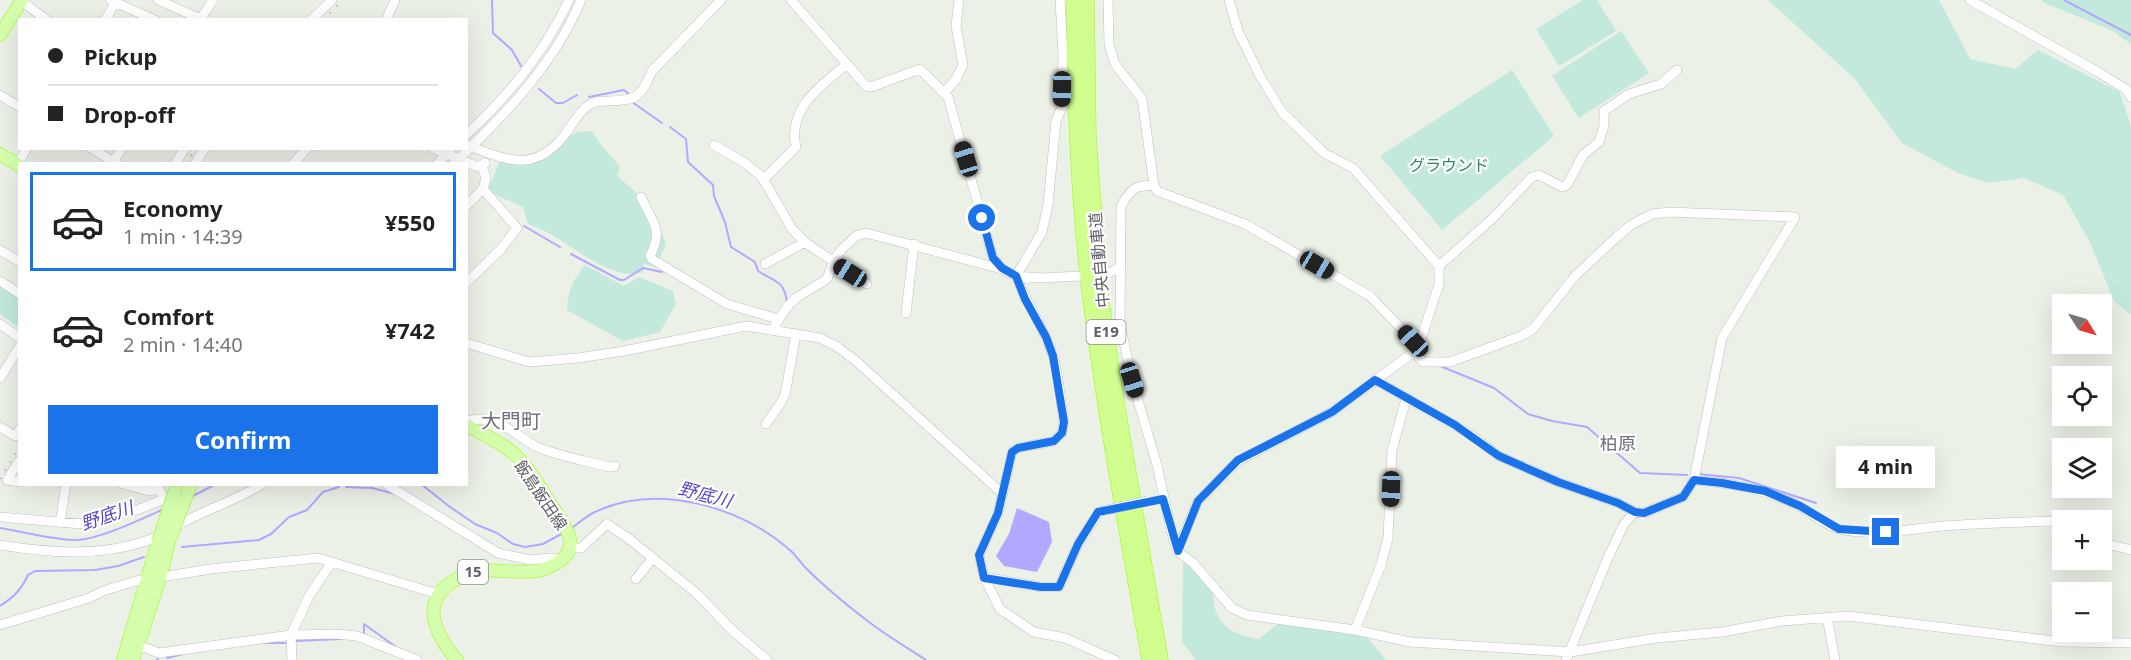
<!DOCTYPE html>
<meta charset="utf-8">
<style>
body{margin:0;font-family:"Noto Sans","Noto Sans JP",sans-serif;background:#f6f6f6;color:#222;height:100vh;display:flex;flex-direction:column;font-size:22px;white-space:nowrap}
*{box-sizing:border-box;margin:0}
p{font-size:20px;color:#767676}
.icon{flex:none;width:33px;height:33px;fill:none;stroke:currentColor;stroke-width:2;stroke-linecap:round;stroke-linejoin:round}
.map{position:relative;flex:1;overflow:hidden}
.panel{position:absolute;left:18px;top:162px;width:450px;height:324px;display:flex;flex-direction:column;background:#fff;border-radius:0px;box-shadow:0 6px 24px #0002}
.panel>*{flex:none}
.banner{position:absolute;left:18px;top:18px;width:450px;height:132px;border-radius:0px;box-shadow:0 6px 24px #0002;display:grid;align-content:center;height:132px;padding:0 30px;background:#fff}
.needle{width:39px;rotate:127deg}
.controls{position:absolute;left:2052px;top:294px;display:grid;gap:12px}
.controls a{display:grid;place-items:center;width:60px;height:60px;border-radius:0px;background:#fff;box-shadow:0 6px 24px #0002;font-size:30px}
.end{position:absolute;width:27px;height:27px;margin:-14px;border:8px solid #1a73e8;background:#fff;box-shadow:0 0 0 3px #fff}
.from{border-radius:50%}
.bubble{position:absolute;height:42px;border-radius:0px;background:#fff;box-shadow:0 6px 24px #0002;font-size:20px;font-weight:700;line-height:42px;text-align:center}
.car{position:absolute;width:18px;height:36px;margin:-18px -9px;border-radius:8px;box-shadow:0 0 4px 2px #0007;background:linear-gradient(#222 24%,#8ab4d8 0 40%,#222 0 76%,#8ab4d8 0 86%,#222 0)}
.banner b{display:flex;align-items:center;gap:21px;height:57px;font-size:22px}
.banner b+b{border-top:2px solid #e0e0e0}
.banner i{width:15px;height:15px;background:#222}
ul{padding:10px 0 0;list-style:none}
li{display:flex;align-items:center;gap:18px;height:99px;margin:0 12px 9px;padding:0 18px;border:3px solid transparent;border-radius:0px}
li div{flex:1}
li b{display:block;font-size:22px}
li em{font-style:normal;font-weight:700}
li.current{border-color:#1a73e8}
li>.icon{width:54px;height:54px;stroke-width:1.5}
.cta{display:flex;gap:12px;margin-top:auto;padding:12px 30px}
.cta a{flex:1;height:69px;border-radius:0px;background:#1a73e8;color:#fff;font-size:24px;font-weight:700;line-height:69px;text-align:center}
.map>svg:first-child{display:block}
</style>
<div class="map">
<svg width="2131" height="660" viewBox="0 0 2131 660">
<rect width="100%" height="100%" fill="#ecf1e7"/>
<!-- green -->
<path fill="#c2e9dc" d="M1583,0h14l19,31 -57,35 -23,-37z
M1768,0h171l31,59 45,10 23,-19 82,42 11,35v188l-17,-14 -25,-61 -26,-45 -39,-17 -36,5 -30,-10 -56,-30 -47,-64z
M2042,0h89v44l-20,-14 -69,-28z
M1621,31l28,42 -70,45 -27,-42z
M1512,70l42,66 -112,94 -62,-74z
M592,131l6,10 22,26 -3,9c24,19 41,39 49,69l-11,22 -11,-3 -1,8c-36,12 -81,-39 -115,-48l-5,-17 -36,-16 13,-30 20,3 57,-32z
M585,265l39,21 15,-9 34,14 3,13 -16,28 -37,9 -56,-31c2,-21 5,-28 18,-45z
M0,283l19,13v27l-2,3 -17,-12z
M1183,561c9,6 22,15 28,25 3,5 2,13 3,19 5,23 24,31 45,34l20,-16 88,14 19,23h-190l-14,-18z"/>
<!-- water -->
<path fill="#b2a8ff" d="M1017,508l32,14 3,20 -15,30 -33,-6 -8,-10 13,-22z"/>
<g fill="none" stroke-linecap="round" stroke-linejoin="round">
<!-- stream -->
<path stroke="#b2a8ff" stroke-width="2" d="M492,0l1,33 19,17 9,16
M2064,0l67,35
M539,89l17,14h7l14,-8
M589,97l35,-7 5,4
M632,102l30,21
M670,127l16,12 2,23 25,23 1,11 11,26 6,25 24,15 3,9c17,11 26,9 29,31
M524,226l36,21
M571,254l49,26h4l19,-12 19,4
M1440,366l54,22 34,26 24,7 35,6 53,46 47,2
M1698,474l41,4 77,25
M421,484l29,23 25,17 22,9 16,11 12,3 18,-3 20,-11
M346,487l26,1 23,6
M191,497l25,-13
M0,528c24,4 48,11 73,12 23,1 69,-21 91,-31
M570,529c8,-5 15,-12 23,-16 63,-31 149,-7 199,39 6,6 11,14 18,20 17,17 37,33 55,47 19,15 41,28 61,41
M182,547l77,-7 12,-6 18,-17 18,-7 16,-18 16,-5
M0,606c14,-9 21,-16 28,-31l7,-4 60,-1 23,-4 26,-9
M364,635v-11l32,23
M295,641l46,-2
M265,643h21
M167,658l16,-4
M157,660l1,-1"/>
<!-- minor casing -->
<g stroke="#c0bec5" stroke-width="10">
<path id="minor" d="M20,0l27,20
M110,0l45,20
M158,0l45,20
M791,0l75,86 5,1 49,-18 28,28 45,161 9,11
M1108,0l1,44 6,20 27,35 12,86c-21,1 -22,3 -33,21l-1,117 12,57 25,85 14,65 6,21 16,12 39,45 15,7 108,15 55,12 160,10 87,-14 65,-6 60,-11 66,-5 214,26 69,1
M1970,0l128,72 28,17 5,8
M105,20l12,-20
M200,20l13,-20
M311,20l21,-20
M386,20l9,-20
M945,92l11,-13 7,-14 -7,-39 3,-26
M0,95l20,12
M466,135c43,-40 78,-82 103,-135
M466,145c37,13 66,30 97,-8 8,-10 15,-25 26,-32 6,-4 12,-4 18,-4 29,-1 33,-2 45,-30l69,-71
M714,145l31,18 17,14 30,52 14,14 61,41
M91,148l26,16
M433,148l40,17 5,2 7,-4
M112,164l10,-16
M175,164l10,-16
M195,164l10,-16
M293,164l14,-16
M437,164l13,-14
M453,164c51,-48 101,-99 128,-164
M17,165l10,-17
M763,180l33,-33c-9,-38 25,-62 51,-83
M1154,185l3,6 88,33 125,72 43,45 1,11 9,10h27l71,-26 12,-7 42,-53 44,-41 12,-10 21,-11 18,-2 125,5 -73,121 -28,142 -11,17 -39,16 -9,-1 -17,-9 -60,-21 -59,-26 -29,-22 -95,-54
M641,197c11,24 23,33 9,59l2,3 75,45 51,15
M466,206l17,-17
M0,250l20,12
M765,264l40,-22
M1439,266l53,-47 40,-42 7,-2 23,12 5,-2 16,-30 16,-13 5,-16v-15l25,-17 32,-10 16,-14
M1109,273l11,-6
M1016,276c10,27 27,50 36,77 7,20 8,47 12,69l-2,11 -8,8 -36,7 -6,4 -14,62 -19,41 5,22 16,32 34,23 31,6 50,22
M1016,276l26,-44 6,-27 8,-84 6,-14 1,-53 -3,-54
M0,281l20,13
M466,283l35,-34 16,-21 -34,-39 3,-11 -4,-12
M906,313l8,-69
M0,324l20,14
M772,330l15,-23 9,-9 31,-19 6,-17 9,-13 14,-13 10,-3 136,36 14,7 25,2 40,-2
M466,343l63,19 49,-4 46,-7 122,-25 74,12 16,8 20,15 147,133
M0,378l20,-32
M466,421c37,-9 49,18 76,28 22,8 45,12 67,18l6,-1
M766,424l14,-20 5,-9 11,-61
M0,427l15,9 5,-7
M20,460l-13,20 13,2
M1694,480c37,3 72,9 105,26 13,7 26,19 40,23 32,8 71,0 104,-3 38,-3 76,-4 114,-5l5,3
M123,484l26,7 10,-2 5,10 26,-15
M386,484l112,69 32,7 21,-2 11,2
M0,517l82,7 55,-14 27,-11
M60,523l6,-39
M2102,543l29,7
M0,545c48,8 99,12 146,-4 19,-7 36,-19 54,-27 21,-10 42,-17 62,-30
M571,548h10l26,-24 21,14 68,55 37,38 34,29
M1177,551l21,-50 40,-40 94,-49 82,-60 5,-7 20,-61v-18l-86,-98 -29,-15 -42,-41 -22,-36 -22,-45 -9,-31
M984,577l57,10h18l19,-43 21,-32 8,-2
M636,579l17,-21
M1827,617l8,43
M0,625l86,-26 20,-9 30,-9 75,-12 107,-11 120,36
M1355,630l26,-65 7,-27 4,-88 14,-51
M138,645l21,8 132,-18 45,-1 21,2 60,24
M292,660l-1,-25 18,-39 23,-34
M1566,660l41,-100 17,-36 11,-12"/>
</g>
<!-- major casing -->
<g stroke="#b9f859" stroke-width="14">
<path id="major" d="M0,35l22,-35
M0,154l20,12
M123,660l35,-118
M133,660l27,-82 9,-37
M457,660c-12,-13 -26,-35 -23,-53 2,-12 8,-19 18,-25 29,-20 53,-7 84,-11 6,0 12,-4 17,-6 30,-15 15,-35 1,-56 -10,-15 -19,-32 -31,-46 -14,-17 -37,-27 -57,-38"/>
</g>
<!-- highway casing -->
<g stroke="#9ff700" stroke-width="15">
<path id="highway" d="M1074,0c0,94 3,189 14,282 15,127 39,252 61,378
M1087,0l2,140 12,155 16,107 44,258"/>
</g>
<!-- minor -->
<use href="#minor" stroke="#fff" stroke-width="9"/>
<!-- major -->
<use href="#major" stroke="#d5ffad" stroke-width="12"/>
<!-- highway -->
<use href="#highway" stroke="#d0ff8f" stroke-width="14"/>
<!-- rail -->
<path stroke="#b9b9ba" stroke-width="2" stroke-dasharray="1.5 8" stroke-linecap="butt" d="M323,20l20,-20
M186,164l10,-16
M0,479l20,-33"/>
<!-- minor-bridge casing -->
<g stroke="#c0bec5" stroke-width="10" stroke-linecap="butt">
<path id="minor-bridge" d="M1107,510l41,-9"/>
</g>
<!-- major-bridge casing -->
<g stroke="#b9f859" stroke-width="14" stroke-linecap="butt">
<path id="major-bridge" d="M169,541l22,-57
M158,542l19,-58"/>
</g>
<!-- minor-bridge -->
<use href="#minor-bridge" stroke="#fff" stroke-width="9"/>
<!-- major-bridge -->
<use href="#major-bridge" stroke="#d5ffad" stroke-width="12"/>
</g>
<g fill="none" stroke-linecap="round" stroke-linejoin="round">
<!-- route -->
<path stroke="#1a73e8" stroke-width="8" d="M982,218l11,40 9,10 14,8 9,23 21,38 7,19 11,66 -2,11 -8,8 -36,7 -6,4 -14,61 -19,42 5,23 57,9h18l19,-43 20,-32 65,-13 15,52 20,-50 40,-41 94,-48 43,-32 80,45 44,31 59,26 60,21 17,9 9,1 39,-16 11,-17 28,3 43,8 35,15 39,23 47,3"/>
</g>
<g text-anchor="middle" stroke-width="4.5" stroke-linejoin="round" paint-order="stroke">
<!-- shield labels -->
<g fill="#fff" stroke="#908e95" stroke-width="1.5">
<rect x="1086.5" y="320" width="39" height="24" rx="4.5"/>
<rect x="458" y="560" width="30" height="24" rx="4.5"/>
</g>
<g font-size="15" font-weight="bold" fill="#605e67">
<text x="1106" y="337">E19</text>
<text x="473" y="577">15</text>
</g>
<!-- park labels -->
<g font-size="16" fill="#30836c" stroke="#fff">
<text x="1449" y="171">グラウンド</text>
</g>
<!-- street labels -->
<g font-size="16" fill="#605e67" stroke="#fff">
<text transform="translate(1099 260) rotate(-95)" y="6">中央自動車道</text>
<text transform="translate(541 495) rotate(56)" y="6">飯島飯田線</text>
</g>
<!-- neighbourhood labels -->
<g font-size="18" fill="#716f79" stroke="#fff">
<text x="1618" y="450">柏原</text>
</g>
<!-- water labels -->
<g font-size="18" font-style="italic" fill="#5c44c9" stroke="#fff">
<text transform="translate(705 495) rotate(15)" y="6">野底川</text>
<text transform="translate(107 516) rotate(-19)" y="6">野底川</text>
</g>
<!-- quarter labels -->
<g font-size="20" fill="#716f79" stroke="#fff">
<text x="511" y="428">大門町</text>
</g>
</g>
</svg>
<div class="controls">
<a><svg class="needle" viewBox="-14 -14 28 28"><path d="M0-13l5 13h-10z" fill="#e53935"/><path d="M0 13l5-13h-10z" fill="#767676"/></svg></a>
<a><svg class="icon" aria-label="locate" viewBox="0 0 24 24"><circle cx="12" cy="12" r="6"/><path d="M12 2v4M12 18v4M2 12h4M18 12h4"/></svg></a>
<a><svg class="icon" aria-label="layers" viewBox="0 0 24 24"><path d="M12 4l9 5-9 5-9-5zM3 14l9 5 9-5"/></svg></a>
<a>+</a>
<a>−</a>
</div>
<i class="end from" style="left:982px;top:218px"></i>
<i class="end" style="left:1886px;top:532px"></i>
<div class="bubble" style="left:1836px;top:446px;width:99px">4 min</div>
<i class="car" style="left:1062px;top:89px;rotate:181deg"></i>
<i class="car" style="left:966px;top:159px;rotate:343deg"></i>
<i class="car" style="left:1317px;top:265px;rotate:120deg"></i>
<i class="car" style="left:850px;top:273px;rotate:302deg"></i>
<i class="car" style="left:1413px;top:341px;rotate:317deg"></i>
<i class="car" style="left:1132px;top:380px;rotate:163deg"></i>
<i class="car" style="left:1391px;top:489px;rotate:182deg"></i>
<div class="banner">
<b><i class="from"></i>Pickup</b>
<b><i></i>Drop-off</b>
</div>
<section class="panel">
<ul>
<li class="current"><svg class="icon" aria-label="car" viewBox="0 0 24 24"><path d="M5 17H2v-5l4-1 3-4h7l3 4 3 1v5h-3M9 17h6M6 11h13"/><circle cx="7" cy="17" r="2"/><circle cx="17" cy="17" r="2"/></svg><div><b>Economy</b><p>1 min · 14:39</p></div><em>¥550</em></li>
<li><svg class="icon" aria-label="car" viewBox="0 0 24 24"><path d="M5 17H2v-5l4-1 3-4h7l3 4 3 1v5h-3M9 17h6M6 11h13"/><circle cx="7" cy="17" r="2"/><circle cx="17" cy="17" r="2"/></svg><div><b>Comfort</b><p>2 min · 14:40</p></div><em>¥742</em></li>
</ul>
<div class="cta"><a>Confirm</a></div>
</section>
</div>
